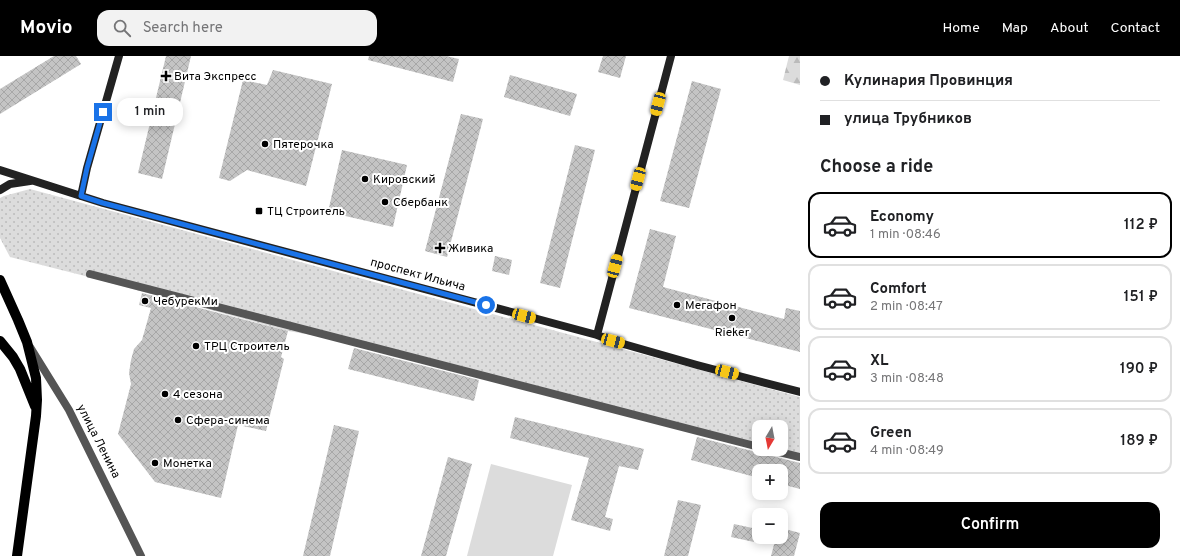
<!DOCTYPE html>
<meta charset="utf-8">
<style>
body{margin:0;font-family:Overpass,sans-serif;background:#f2f2f2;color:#202124;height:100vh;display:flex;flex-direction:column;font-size:15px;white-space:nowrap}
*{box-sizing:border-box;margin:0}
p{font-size:13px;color:#757577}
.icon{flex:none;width:22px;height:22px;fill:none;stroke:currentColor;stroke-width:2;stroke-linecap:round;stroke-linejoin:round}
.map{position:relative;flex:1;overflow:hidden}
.side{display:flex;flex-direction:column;background:#fff;width:380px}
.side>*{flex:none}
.banner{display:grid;align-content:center;height:88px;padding:0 20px;background:#fff}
.needle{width:26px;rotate:190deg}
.buttons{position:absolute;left:752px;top:364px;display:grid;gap:8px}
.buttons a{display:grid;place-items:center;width:36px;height:36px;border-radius:8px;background:#fff;box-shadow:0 2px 10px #0003;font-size:20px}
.end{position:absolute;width:18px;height:18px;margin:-9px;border:5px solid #1a73e8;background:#fff;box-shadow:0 0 0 2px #fff}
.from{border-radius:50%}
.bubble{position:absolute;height:28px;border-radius:12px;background:#fff;box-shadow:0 2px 10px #0003;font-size:13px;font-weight:600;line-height:28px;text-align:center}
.car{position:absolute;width:12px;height:24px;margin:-12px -6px;border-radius:5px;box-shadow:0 0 3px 1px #0007;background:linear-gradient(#f5c518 24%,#345 0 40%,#f5c518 0 76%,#345 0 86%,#f5c518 0)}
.banner b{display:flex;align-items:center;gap:14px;height:38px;font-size:15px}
.banner b+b{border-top:1px solid #e0e0e0}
.banner i{width:10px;height:10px;background:#202124}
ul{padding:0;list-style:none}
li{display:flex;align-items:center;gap:12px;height:66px;margin:0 8px 6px;padding:0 12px;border:2px solid #e0e0e0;border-radius:12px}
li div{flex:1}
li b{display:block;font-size:15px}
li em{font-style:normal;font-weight:600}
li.selected{border-color:#000}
li>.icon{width:36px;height:36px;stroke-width:1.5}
h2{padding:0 20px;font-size:18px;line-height:48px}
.button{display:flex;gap:8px;margin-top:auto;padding:8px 20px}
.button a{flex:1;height:46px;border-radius:12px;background:#000;color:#fff;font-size:16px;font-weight:600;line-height:46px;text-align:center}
header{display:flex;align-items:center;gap:24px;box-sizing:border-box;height:56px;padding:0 20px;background:#000;color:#fff}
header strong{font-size:19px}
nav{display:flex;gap:22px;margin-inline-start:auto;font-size:14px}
.search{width:280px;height:36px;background:#f2f2f2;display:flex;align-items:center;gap:10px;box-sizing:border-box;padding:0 14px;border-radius:12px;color:#757577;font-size:15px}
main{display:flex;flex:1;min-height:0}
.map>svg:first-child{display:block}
</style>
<header>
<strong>Movio</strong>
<div class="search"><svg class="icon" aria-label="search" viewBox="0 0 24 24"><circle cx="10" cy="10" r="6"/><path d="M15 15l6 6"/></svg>Search here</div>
<nav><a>Home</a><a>Map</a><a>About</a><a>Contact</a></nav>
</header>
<main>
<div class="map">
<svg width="800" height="500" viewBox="0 0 800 500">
<defs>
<pattern id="forest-firs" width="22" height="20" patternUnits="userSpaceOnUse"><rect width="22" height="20" fill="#dcdcdc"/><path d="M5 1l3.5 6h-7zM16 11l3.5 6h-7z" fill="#bbb"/></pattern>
<pattern id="park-dots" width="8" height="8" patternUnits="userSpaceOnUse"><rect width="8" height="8" fill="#dcdcdc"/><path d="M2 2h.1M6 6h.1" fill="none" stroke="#bbb" stroke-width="1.8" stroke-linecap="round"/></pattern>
<pattern id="building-cross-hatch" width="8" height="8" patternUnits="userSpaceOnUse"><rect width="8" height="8" fill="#c4c4c4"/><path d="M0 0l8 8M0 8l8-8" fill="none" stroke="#a7a7a7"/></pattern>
</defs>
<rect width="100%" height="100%" fill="#fff"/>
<!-- grass -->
<path fill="#dcdcdc" d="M491,408l81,21 -19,71h-86z"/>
<!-- forest -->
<path fill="url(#forest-firs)" d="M789,0h11v29l-17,-5z"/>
<!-- park -->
<path fill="url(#park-dots)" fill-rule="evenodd" d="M30,133l770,208v64l-453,-120 -59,-10 -207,-56 -71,-18 -10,-19v-40l4,-2zM759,371h22v22h-22z"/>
<!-- building -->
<path fill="url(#building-cross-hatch)" d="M54,0h22l5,8 -81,50v-25z
M166,0h25l-29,123 -24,-6z
M369,0h77l13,3 -6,23 -85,-22z
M603,0h23l-6,22 -22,-6z
M273,14l59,14 -26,102 -59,-16 -17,11 -11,-3 24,-98 24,5z
M510,19l67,19 -7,22 -66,-19z
M692,25l29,8 -32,119 -29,-7z
M461,58l22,5 -36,138 -22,-6z
M575,89l20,5 -35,138 -20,-5z
M342,94l65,15 -14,62 -65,-15z
M650,173l26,7 -13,51 121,32 2,-11 14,3v41l-171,-44z
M495,200l17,4 -3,15 -17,-4z
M142,237l146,38 -7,26 3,2 -18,72 -28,-6 -17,73 -66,-16 -37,-48 13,-50 -2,-11 2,-13 3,-11 8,-9 9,-32 -12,-3z
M354,292l125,32 -5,21 -126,-32z
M515,361l129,32 -6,21 -19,-4 -14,51 8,2 -3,12 -39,-11 18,-62 -79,-20z
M334,369l25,6 -29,125h-27z
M697,381l103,26v26l-19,-5v-13h-22v7l-68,-18z
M448,401l24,7 -26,92h-25z
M678,444l23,5 -13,51h-24z
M734,468l23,5 -3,13 -23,-5z
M781,472l19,5 -6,23h-23l5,-19h5z"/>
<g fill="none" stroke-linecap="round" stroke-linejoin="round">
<!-- street -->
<path stroke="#555" stroke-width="8" d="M90,218l669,173
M30,291l39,63 72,146
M767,393l33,8"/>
<!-- secondary -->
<path stroke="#222" stroke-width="8" d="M0,114l103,33 494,132 16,6 84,24 103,27
M0,134l10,-6 20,-3
M81,140l6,-28 32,-112
M597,279l74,-279"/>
<!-- primary -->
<path stroke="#000" stroke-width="10" d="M0,224l18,40 9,22 9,36 1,22 -1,16 -19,140
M0,285l13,16 7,12 15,37"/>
</g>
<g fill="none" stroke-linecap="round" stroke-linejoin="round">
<!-- route -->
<path stroke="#1a73e8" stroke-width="5" d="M103,56l-16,56 -6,28 22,7 383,102"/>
</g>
<!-- markers -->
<g fill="#000" stroke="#fff" stroke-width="1.5">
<path d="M164 14h4v4h4v4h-4v4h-4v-4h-4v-4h4z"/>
<circle cx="265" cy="88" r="4"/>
<circle cx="365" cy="123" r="4"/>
<circle cx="385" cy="146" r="4"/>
<rect x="255" y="151" width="8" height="8" rx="2"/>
<path d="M438 186h4v4h4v4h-4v4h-4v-4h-4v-4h4z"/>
<circle cx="145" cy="245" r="4"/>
<circle cx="677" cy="249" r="4"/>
<circle cx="732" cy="262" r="4"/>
<circle cx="196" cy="290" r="4"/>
<circle cx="165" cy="338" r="4"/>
<circle cx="178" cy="364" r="4"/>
<circle cx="155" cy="407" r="4"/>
</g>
<g text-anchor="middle" stroke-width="4" stroke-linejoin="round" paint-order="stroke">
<!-- poi labels -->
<g font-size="12" fill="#000" stroke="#fff" text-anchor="start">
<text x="174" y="24">Вита Экспресс</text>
<text x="273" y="92">Пятерочка</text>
<text x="373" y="127">Кировский</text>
<text x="393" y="150">Сбербанк</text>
<text x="267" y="159">ТЦ Строитель</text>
<text x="448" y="196">Живика</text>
<text x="153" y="249">ЧебурекМи</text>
<text x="685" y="253">Мегафон</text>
<text x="732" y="280" text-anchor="middle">Rieker</text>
<text x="204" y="294">ТРЦ Строитель</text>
<text x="173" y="342">4 сезона</text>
<text x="186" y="368">Сфера-синема</text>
<text x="163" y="411">Монетка</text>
</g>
<!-- street labels -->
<g font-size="12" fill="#000" stroke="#fff">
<text transform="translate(418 218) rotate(15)" y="4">проспект Ильича</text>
<text transform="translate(99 385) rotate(63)" y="4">улица Ленина</text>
</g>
</g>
</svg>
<div class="buttons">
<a><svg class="needle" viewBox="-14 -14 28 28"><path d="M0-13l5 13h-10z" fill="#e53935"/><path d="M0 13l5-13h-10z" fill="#757577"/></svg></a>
<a>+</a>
<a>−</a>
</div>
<i class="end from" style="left:486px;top:249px"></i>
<i class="end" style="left:103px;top:56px"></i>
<div class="bubble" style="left:117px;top:42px;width:66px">1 min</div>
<i class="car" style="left:658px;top:48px;rotate:195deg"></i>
<i class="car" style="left:638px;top:123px;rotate:195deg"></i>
<i class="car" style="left:615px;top:210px;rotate:15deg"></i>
<i class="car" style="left:524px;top:260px;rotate:105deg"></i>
<i class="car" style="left:613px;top:285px;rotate:105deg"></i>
<i class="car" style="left:727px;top:316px;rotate:105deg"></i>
</div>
<section class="side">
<div class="banner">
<b><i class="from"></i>Кулинария Провинция</b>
<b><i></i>улица Трубников</b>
</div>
<h2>Choose a ride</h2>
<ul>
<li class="selected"><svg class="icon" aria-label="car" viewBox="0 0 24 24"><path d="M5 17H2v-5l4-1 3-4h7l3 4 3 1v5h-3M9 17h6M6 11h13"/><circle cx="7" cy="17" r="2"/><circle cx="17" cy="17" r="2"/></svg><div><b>Economy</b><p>1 min · 08:46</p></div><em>112 ₽</em></li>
<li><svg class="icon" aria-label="car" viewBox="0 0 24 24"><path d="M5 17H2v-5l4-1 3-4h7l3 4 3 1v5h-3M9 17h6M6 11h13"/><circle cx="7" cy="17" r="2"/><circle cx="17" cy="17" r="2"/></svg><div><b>Comfort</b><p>2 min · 08:47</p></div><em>151 ₽</em></li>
<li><svg class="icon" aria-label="car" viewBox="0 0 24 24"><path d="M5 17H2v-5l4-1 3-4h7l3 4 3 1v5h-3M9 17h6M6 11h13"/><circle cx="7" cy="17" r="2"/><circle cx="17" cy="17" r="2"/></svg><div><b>XL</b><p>3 min · 08:48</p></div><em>190 ₽</em></li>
<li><svg class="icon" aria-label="car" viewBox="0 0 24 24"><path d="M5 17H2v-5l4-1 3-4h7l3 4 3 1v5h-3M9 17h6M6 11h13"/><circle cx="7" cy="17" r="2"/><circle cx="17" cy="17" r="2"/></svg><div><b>Green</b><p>4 min · 08:49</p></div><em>189 ₽</em></li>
</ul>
<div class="button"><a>Confirm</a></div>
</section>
</main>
